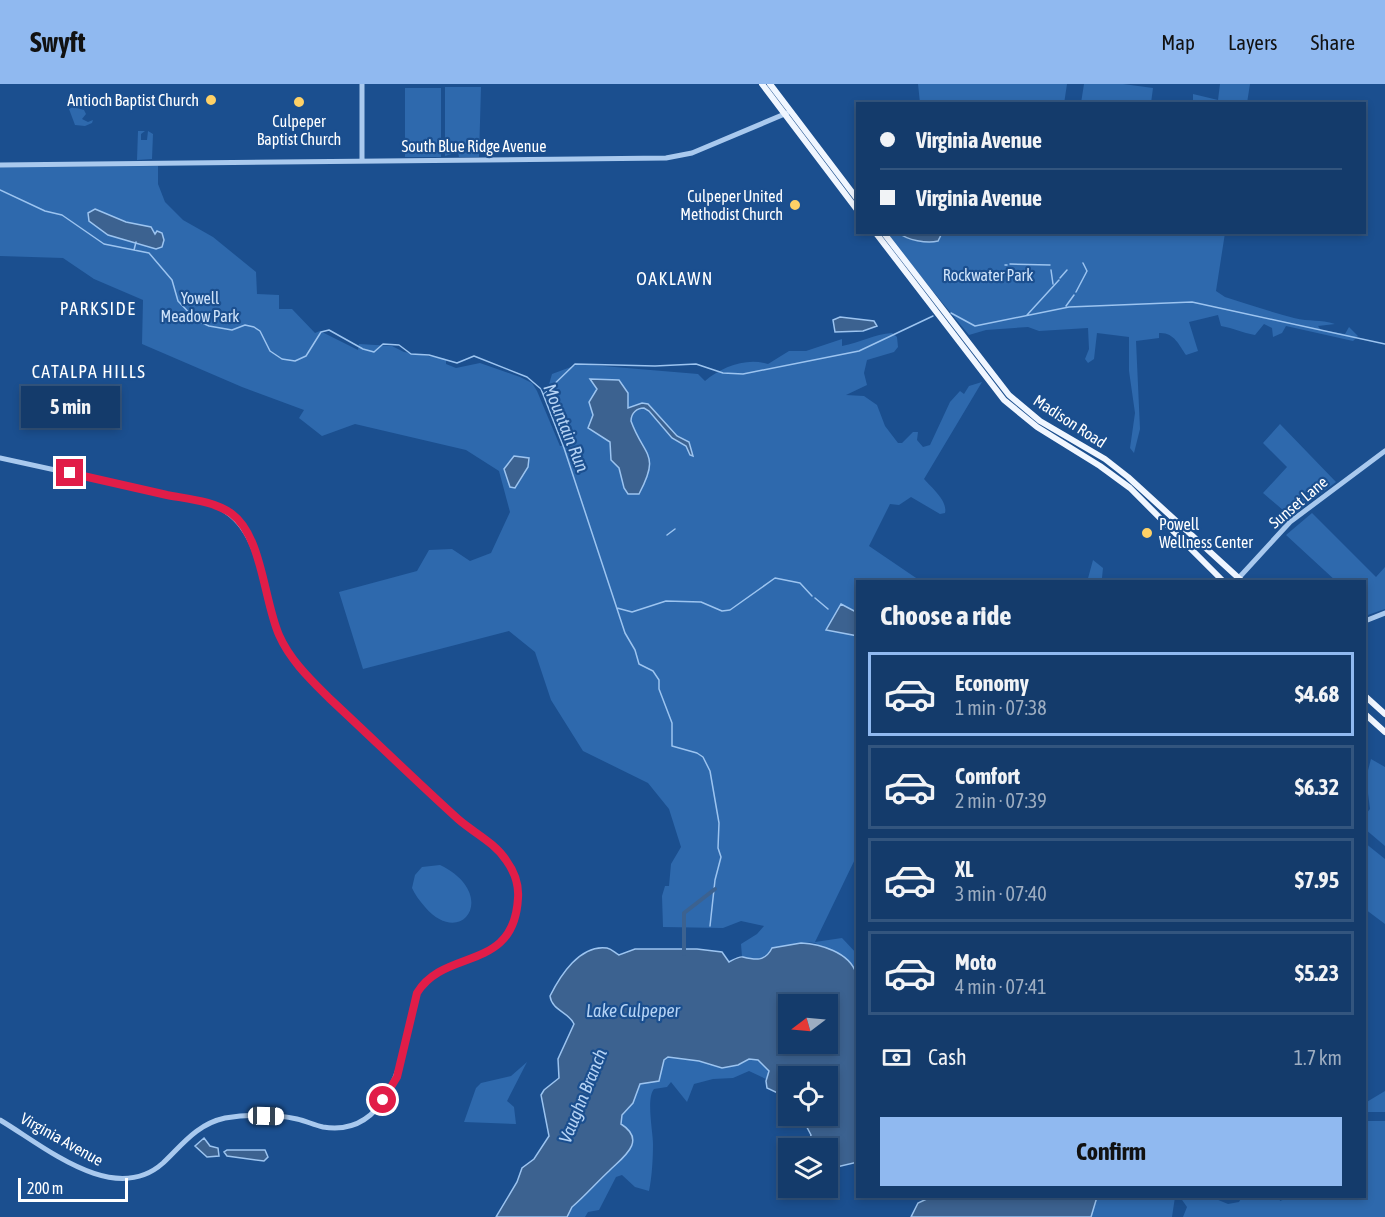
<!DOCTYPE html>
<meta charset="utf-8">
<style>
body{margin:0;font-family:"Asap Condensed",sans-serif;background:#1d4271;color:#f1f3f6;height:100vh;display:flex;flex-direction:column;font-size:22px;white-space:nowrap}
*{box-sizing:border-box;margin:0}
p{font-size:20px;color:#9dadc1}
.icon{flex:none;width:33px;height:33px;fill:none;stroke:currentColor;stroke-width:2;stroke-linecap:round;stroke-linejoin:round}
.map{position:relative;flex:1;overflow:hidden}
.sheet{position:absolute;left:856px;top:496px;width:510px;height:618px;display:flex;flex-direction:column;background:#143b6b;border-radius:0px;box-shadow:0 3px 9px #0003,0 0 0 2px #33557e}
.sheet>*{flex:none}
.hud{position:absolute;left:856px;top:18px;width:510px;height:132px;border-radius:0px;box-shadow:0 3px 9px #0003,0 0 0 2px #33557e;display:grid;align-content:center;height:132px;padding:0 24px;background:#143b6b}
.needle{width:39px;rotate:254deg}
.fabs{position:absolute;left:778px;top:910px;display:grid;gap:12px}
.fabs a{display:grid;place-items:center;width:60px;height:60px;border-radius:0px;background:#143b6b;box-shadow:0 3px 9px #0003,0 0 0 2px #33557e;font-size:30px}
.scale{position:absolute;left:18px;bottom:15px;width:110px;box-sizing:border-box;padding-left:6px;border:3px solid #fff;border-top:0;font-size:16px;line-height:21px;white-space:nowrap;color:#fff;-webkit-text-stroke:4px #1b4f8f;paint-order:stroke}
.end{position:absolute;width:27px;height:27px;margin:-14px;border:8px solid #e11d48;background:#fff;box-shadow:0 0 0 3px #fff}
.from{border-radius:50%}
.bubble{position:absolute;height:42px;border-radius:0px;background:#143b6b;box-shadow:0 3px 9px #0003,0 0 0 2px #33557e;font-size:20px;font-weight:700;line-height:42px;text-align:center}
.car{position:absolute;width:18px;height:36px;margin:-18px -9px;border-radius:8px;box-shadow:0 0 4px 2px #0007;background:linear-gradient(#fff 24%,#345 0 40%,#fff 0 76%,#345 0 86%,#fff 0)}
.hud b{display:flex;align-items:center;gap:21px;height:57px;font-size:22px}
.hud b+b{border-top:2px solid #33557e}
.hud i{width:15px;height:15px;background:#f1f3f6}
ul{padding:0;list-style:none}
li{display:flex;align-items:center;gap:18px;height:84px;margin:0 12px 9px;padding:0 12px;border:3px solid #33557e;border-radius:0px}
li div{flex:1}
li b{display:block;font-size:22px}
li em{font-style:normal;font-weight:700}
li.active{border-color:#90b9f0}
li>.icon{width:54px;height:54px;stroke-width:1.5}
h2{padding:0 24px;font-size:27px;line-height:72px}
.pay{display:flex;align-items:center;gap:15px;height:66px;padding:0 24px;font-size:22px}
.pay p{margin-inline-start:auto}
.primary-button{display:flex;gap:12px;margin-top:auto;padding:12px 24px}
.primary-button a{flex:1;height:69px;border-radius:0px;background:#90b9f0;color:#111;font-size:24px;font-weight:700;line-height:69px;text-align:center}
header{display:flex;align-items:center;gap:36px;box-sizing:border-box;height:84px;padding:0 30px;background:#90b9f0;color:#111}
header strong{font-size:28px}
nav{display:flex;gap:33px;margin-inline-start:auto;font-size:21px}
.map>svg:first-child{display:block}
</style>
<header>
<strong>Swyft</strong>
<nav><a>Map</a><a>Layers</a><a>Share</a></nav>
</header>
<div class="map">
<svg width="1385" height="1133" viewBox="0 0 1385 1133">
<rect width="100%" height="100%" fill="#1b4f8f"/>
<!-- green -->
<path fill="#2e69ad" d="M918,0h149l-3,20 -144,-1z
M1084,0h39l30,4 -2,15h-70z
M1220,0h30l-3,19h-54v-9l25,6z
M445,3h36l-2,70h-20l-1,-5 -13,4v-5l5,-1 -1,-3h-4z
M405,4h36v69h-36z
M73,23l11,3 2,4 -4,5 6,3 5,-2 -1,3 -7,3 -10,-1 -6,-16z
M138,47h7l-4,3v6h6l1,-9 5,3 -1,25 -15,1z
M158,82v18l7,18 18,18 30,17 43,35 1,22 22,1v14h13l23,24 5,-2 38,19 1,-6 33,2 12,6 42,7v5l10,4 24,-5 40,14 12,6 5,8 23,55 5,-1 -19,-50 6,-21 27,-10 119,10 7,7c16,-14 42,-24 63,-17l21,-13h17l36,-12v7c18,-3 32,-12 50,-13l5,4 1,10 -4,5 -27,8 -3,13 3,12 -21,10 18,1 13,9 8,21 13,17h4l11,-11h5l-1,8 6,7 7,-2 20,-43 10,-11 4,3 5,-8 13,-4 -58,97c8,9 24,22 21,34l-5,1 -29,-17 -12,8 -9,-1 -21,42 53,36h-64v271l-43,89 27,-4 16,17v30c-3,-18 -9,-29 -27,-34 -6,-2 -12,-7 -17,-8 -27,-4 -51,24 -72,14l-1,-13 16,-10 7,-8 -23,-5 -18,7 -60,-1 -1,-31 3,-10h4l2,-22 10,-17 -12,-38 -21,-26 -65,-32 -32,-51 -16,-48 -26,-21 -146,38 -24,-77 78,-21 12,-21 23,-1 18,12 21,-8 19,-41 -11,-41 -33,-21 -111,-26 -33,12 -23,-18 5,-8 -62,-23 -100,-43 1,-44 -49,-21 -31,-21 -63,-2v-89z
M942,148l283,1 -9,58 9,6c23,7 46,15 69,21 16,4 26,1 41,6l-17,2 3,4 24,4 4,-7 9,9 -5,5 -67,-15 -4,7 -9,4 -1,-9 -8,-4 -9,11c-13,-2 -21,-7 -34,-9l-3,-11 -29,7 9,29 -12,4c-7,-10 -12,-23 -27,-22v5l-23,3 4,88 -6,24 -4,-5 5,-35 -6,-42v-34l-32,-4 -3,26 -6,4 -3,-4 4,-10 -1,-21 -49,3 -11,-4 -42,3 -17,5 -84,-102h14c9,8 29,11 40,7z
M1280,340l56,58 -46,34 -27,-23 24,-26 -24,-24z
M1312,429l64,64 9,-10v42l-20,7v-34h-28l-51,-47z
M1093,476l10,8 -1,10 4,4h-19z
M1371,675l14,8v79l-20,-17v-14l5,-6 -4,-31z
M1365,759l20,16v65l-20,-15z
M440,781c60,29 22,85 -15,42 -5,-6 -10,-12 -13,-19l3,-13 7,-8z
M669,972l75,4 10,-3 17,12 -3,11 -19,-9 -16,7 -20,1 -19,5 -7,18 -16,-20 -4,5 -13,2c-8,9 -1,43 -1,55 0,14 -1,33 -4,47l-14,-4 -13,-12 -6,2 -17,33 -11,2 -3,5h-18l5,-10 38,-38 12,-54 17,-30z
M527,978l-20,39 7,6 2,17 -52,-2 12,-34 5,-5 30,-7z
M1385,1007v21h-20v-9z
M1365,1037h20v96h-202l4,-10 -7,-10h31l17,7 11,-2 3,-5h37l1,4 10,-4h75z
M1096,1113h79l-3,20h-83z"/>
<!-- water -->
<path fill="#3c6290" stroke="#9cc4f0" stroke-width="1.5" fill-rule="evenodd" d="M95,125l31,13 25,5 4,7 2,-3 5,2 2,7 -2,7 -6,2 -48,-14 -19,-14 -1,-8z
M899,149v-1l43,1 -4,8c-11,3 -31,-1 -39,-8z
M840,233l34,4 3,5 -14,5 -28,1 -2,-12z
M590,295l29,1 9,13v15l14,-5 6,1 29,32 12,6 4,14 -3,-1 -4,-9 -14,-8 -23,-27 -5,-3c-7,0 -13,5 -13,13 13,36 30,32 8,73h-11l-4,-6 -5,-20 -8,-8 -1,-18 -22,-14 5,-13 -4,-13 8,-13z
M514,372l15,2 -1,9 -13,21 -5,-1 -6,-18z
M841,520l17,9v23l-32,-6z
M801,859c19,1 48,9 55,30l2,189 -30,7v-20h-21l4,-14 -10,-19h27v-39h-39v30l-9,-13 -13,-6 -1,-7 3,-10 -11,-11 -9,-1 -11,6 -16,3 -23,-7 -31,-4 -4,3 -5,21 -19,3 -7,19 -11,12 -1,9c27,17 1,34 -12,47 -13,12 -24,25 -37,36l-5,10h-71l21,-35 5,-14 12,-9 15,-23 -8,-41 3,-5 15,-12 -1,-19 16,-35c-5,-12 -22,-13 -24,-28 10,-20 30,-52 57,-48 5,1 8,5 12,7l16,-6h62l25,3 7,10c4,-2 10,-6 14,-5 12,3 22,5 29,-9zM789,921h39v39h-39z
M204,1054l6,8 8,2 1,8 -12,1 -12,-11z
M227,1066h38l3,7 -4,4 -37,-5 -3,-4z
M931,1113h166l-6,20h-180l7,-14z"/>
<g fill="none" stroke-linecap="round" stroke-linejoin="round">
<!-- stream -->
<path stroke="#9cc4f0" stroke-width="1.5" d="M0,106l45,21 17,4 42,29 45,9 23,27 6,21 18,19 13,6 23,4 13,-5 9,2 6,4 10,20 12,8 13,2 11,-5 15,-24 8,-2 34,19 11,3 9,-8 16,1 12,9 18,1 28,8 17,-7 53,21 14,12 23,59 61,185 10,17 4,14 14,7 6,9v9l13,34v23l25,7 6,4 7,14 9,52 -1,25 3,9 -6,23 -5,46
M134,166l2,-8
M1010,180l40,1
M1005,181h2
M1051,186l2,14
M1060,194l7,-8
M1076,208l11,-21 -4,-8
M1066,222l8,-11
M951,229l24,13 94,-19 123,-5 193,42
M1027,231l32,-35
M544,310l31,-30 80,2 41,-2 27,9 20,1 116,-23 74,-35
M667,451l8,-6
M815,514l13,11
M617,524l15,4 34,-11 35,1 21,9 8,-1 45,-32 25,5 12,13"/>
<!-- canal -->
<path stroke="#3c6290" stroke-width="4" d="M684,870v-41l31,-24"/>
<!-- minor -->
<path stroke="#a9c9ee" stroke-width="5" d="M362,0v76
M0,81l666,-7 26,-5 95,-40
M0,374l211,46c53,19 48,85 67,130 8,19 23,37 38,51 47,45 94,90 142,134 16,14 36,23 48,41 8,10 13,24 12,38 -3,75 -73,49 -101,95 -12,48 -21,146 -94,134 -9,-2 -17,-6 -26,-8 -22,-5 -50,-5 -72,-1 -28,6 -43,27 -62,45 -49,44 -119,-17 -163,-43
M1235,498l55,-60 95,-71
M1365,537l20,-8"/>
<!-- major -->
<path stroke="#f0f6ff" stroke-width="6" d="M762,0l96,127
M770,0l88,116
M875,148l129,168 33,27 63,39 30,22 94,94
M883,148l126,163 31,26 65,38 23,18 115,105
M1365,612l20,18
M1365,630l20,18"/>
</g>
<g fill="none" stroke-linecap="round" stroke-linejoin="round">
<!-- route -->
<path stroke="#e11d48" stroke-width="8" d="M70,389c32,7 65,15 97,22 21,4 47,6 65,19 30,22 32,87 47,121 11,25 31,44 50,63 43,40 86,82 129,121 16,14 36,23 48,41 8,11 13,25 12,38 -4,75 -73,49 -101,95l-20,84 -14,23"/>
</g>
<!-- markers -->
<g fill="#ffd166" stroke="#1b4f8f" stroke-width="2">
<circle cx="211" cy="16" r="6"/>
<circle cx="299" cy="18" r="6"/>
<circle cx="795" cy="121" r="6"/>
<circle cx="1147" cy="449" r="6"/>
</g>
<g text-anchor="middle" stroke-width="4.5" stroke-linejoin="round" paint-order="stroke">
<!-- poi labels -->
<g font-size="16" fill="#fff" stroke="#1b4f8f" text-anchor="end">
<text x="199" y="22">Antioch Baptist Church</text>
<text x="299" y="43" text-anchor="middle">Culpeper<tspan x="299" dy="18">Baptist Church</tspan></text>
<text x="783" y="118">Culpeper United<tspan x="783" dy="18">Methodist Church</tspan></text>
<text x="1159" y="446" text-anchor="start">Powell<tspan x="1159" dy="18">Wellness Center</tspan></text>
</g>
<!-- street labels -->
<g font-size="16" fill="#fff" stroke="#1b4f8f">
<text x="474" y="68">South Blue Ridge Avenue</text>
<text transform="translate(1070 337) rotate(33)" y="6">Madison Road</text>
<text transform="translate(1298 418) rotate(-40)" y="6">Sunset Lane</text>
<text transform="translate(62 1055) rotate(29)" y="6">Virginia Avenue</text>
</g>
<!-- park labels -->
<g font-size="16" fill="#cfe3fa" stroke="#1b4f8f">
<text x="988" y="197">Rockwater Park</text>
<text x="200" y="220">Yowell<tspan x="200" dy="18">Meadow Park</tspan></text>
</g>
<!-- neighbourhood labels -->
<g font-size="18" letter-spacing="1.5" fill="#fff" stroke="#1b4f8f">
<text x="675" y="201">OAKLAWN</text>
<text x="98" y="231">PARKSIDE</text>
<text x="89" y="294">CATALPA HILLS</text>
</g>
<!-- water labels -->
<g font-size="18" font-style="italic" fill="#b5d3f5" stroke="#1b4f8f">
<text transform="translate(566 344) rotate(68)" y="6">Mountain Run</text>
<text x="633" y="933">Lake Culpeper</text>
<text transform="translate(583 1012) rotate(-68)" y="6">Vaughn Branch</text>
</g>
</g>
</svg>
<div class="fabs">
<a><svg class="needle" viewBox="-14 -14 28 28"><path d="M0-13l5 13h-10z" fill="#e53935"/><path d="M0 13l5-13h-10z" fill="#9dadc1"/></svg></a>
<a><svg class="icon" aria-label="locate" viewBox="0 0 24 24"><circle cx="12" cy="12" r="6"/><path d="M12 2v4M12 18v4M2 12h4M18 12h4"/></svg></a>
<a><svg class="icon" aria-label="layers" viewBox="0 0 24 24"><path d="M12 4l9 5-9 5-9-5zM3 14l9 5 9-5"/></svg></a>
</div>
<div class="scale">200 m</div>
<i class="end from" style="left:383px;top:1016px"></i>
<i class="end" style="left:70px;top:389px"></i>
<div class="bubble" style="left:21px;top:302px;width:99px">5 min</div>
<i class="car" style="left:266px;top:1032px;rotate:91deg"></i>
<div class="hud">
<b><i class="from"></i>Virginia Avenue</b>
<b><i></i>Virginia Avenue</b>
</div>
<section class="sheet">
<h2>Choose a ride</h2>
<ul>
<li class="active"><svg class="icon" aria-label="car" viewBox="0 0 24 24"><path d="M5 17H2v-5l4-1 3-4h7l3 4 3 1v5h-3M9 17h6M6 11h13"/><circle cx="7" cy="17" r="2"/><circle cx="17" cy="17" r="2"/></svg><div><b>Economy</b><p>1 min · 07:38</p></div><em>$4.68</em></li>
<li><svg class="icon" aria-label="car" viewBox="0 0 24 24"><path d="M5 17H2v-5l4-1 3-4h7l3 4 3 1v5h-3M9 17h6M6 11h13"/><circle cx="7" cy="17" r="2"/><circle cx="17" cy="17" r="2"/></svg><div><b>Comfort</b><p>2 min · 07:39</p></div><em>$6.32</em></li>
<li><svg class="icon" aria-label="car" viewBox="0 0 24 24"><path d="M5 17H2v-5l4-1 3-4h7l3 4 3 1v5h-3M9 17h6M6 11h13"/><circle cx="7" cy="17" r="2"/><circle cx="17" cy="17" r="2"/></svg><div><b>XL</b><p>3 min · 07:40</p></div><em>$7.95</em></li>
<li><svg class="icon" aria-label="car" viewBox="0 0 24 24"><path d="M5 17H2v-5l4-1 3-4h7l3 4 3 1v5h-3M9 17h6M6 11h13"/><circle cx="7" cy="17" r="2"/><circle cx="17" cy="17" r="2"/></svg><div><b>Moto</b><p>4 min · 07:41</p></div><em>$5.23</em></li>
</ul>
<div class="pay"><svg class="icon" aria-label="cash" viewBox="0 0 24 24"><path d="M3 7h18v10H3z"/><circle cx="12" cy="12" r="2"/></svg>Cash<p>1.7 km</p></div>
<div class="primary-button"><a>Confirm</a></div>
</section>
</div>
